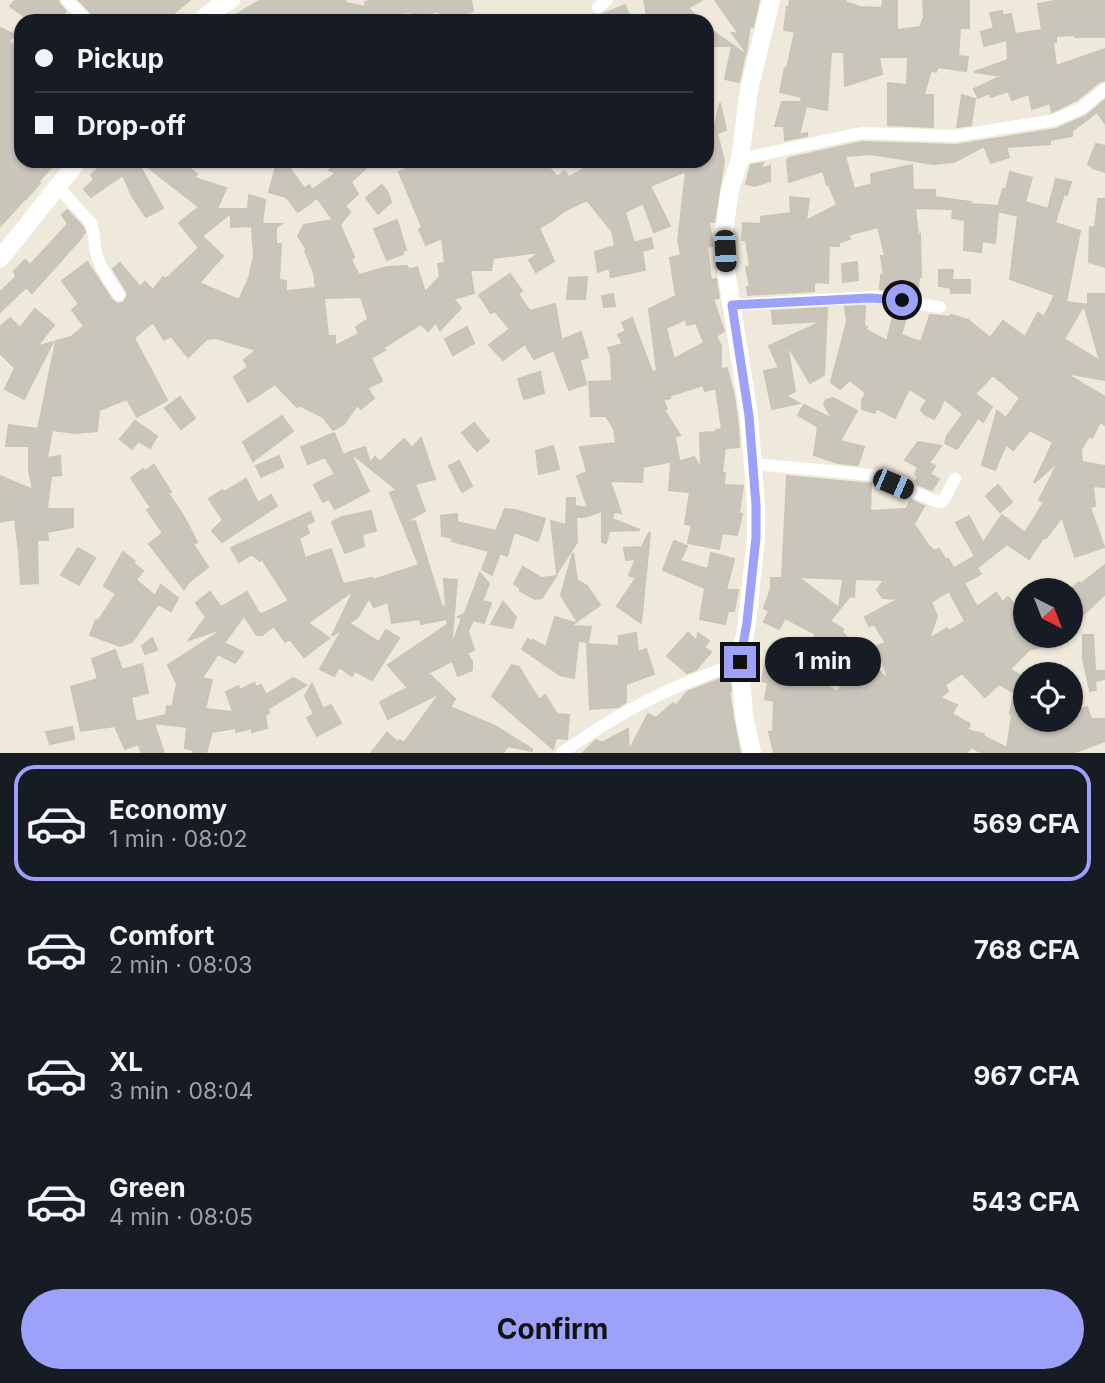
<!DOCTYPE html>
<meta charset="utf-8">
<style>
body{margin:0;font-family:Inter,sans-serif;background:#20242c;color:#f1f3f6;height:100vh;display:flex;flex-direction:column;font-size:26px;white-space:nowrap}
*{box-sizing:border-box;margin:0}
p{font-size:23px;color:#9ea1a6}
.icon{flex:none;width:38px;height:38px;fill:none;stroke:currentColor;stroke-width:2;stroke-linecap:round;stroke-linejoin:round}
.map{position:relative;height:753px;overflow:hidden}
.side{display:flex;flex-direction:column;background:#171b24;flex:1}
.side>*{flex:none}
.banner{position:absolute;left:14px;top:14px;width:700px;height:154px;border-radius:21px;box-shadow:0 2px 5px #0004;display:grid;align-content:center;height:154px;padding:0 21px;background:#171b24}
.needle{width:46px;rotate:138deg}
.fabs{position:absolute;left:1013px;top:578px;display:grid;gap:14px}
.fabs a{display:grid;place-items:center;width:70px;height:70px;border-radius:50%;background:#171b24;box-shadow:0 2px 5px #0004;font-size:35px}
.end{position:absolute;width:32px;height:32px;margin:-16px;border:9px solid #9da1fa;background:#111;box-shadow:0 0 0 4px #111}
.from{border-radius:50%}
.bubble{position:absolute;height:49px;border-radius:24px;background:#171b24;box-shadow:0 2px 5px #0004;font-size:23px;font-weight:700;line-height:49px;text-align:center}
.car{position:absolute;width:21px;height:42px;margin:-21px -10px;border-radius:9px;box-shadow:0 0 5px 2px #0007;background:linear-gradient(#222 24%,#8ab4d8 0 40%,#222 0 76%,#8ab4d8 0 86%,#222 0)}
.banner b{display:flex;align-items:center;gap:24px;height:66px;font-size:26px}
.banner b+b{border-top:2px solid #363941}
.banner i{width:18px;height:18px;background:#f1f3f6}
ul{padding:12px 0 0;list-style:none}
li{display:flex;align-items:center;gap:21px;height:116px;margin:0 14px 10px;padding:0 7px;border:4px solid transparent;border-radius:21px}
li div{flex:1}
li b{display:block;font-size:26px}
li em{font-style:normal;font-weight:700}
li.active{border-color:#9da1fa}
li>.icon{width:63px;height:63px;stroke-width:1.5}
.cta{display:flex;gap:14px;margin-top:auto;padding:14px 21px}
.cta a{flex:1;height:80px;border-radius:42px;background:#9da1fa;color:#111;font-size:28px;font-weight:700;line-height:80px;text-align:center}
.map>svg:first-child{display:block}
</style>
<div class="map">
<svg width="1105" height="753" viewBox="0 0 1105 753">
<rect width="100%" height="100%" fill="#eee9db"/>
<!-- building -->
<path fill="#c9c5bb" stroke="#c9c5b5" stroke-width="2" fill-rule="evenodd" d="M16,0h42l2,5 6,6 -7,10h-28l-21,-15z
M79,0h111l-26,21h-68l-3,-6z
M261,0h84l1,3 20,4 -1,-5 11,-2h95l2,11 -7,2 1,8h-27l-1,-10 -27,5 -1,-4 -22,2 -1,7h-81l-1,-6 -19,6h-62z
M644,0h58l-14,8 6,6 -9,7h-37z
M715,0h44l-6,27 -3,-1 -4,26 -14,-19 7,1z
M790,0h56l-1,2 15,5 22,1 1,-8h14v30l23,-3 4,-10 -1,-17h46v28h-9l-2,28 10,1 -2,14 -28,-4 -2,5 -5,-2 -7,25h9v32l-45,-2v-42l19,2 1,-28h-29l3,17 -37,12 -1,-34h-13l-4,58 -21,-4 -7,29 8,-2v3l-22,4 -1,-14h-9l7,-24h19l1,-5 -22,-5 5,-24h2l8,-36 -11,-2 3,-23h2z
M1060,0h45v37h-30v-2l-19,1v6h-3l3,24 49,-17v31l-6,2 -22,18 -25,12 -2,-9 -18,6 -3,-15 -17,6 -4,-9 -17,6 -2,-4 -11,5 -4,-9 28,-13 -28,-4 34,-12 -1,-20 -23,6 -3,-14 13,-4 -4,-15 12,-2 2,11 1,-7 6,-1 4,20 27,-4 -4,-26z
M625,5l5,13 -7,3h-37z
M707,27l38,27 -6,28 -14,-3 7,-33h-25z
M0,28l15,7 -7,6 13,9v21l-4,9 4,3v78h36l-19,21 2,1 -14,16h-1l-25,27z
M962,95l13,4 -4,26 -14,2z
M1105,100v23l-8,-11 -25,19v5l-22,4v4l-44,3 3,10 -18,6 -7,-17 -30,16 -21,2 -62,-10 -26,2 9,33 18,-5 -1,-10 41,-9 1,25h22v7l36,5 -1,2 28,2 5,-17 3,1 4,-18 22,6 -7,24 23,7 8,-30 15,3 -4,13 -3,-1 -9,29 25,8 -14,71 22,3v-11h17v86l-40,-7 40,24v28l-5,-3 -8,16 -3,-2 -8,14 1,12 23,4v21l-12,-1 2,20 -5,1 14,40 -29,10 -13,-40 -16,21 -2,-1 -15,22 -22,-15 -30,24 4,6 -17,9 13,24 19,-14 7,9 5,-5 10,11 8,-4v31h37l-26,13 -8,2 -19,19 16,10v40l17,3 6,-3h22v-27h2l6,18 8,-3 4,12h14v22l-32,12h-91l-11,-6 -4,6h-193l-5,-21 4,-1 1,-30 -9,-2 3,-16 -6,-2 3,-17 5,1 10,-24 27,11 9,-18 -31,-16 -6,11 -15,-7 5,-11 -5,-3 7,-20v-10h11l5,-102 84,8 -1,27 36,-2 5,-9 13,6 -10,18 14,21 6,6 5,-2 7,11 2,-1 6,9 21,-12 -19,-33 13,-7 14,27 19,-28 23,18 19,-31 -5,-2 20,-39 -25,22 19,-41 -23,-12 -17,20 -7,-6 -11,26 -13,-5 15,-54 9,7 14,-20 -27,-23 -18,19 17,13 -9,15 -5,-4 -21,31 -12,-6 2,-7 16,-22 -19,-15 -5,12 -5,8 -10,-5 -3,-4 6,-10 -18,-11 -14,29 -19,-10 -1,5 -13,-4v-9l4,-7 -16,-13 -10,9 -9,-7 16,-60 -2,-15 20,-1 -1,20 3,1 -1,3 21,11 8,-32 13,2 -7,24 20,7 9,-27 20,2 1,-2 17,5 22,18 13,-17 22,16 13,-24 6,4 11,-22 -45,-16 8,-63 -20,-5 -3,32 -13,-2 -1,11 -17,-2 1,-30 -13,-2 1,-9 -38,-1 3,27 2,-1 1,43h-2l-1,15h-16l-22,-3 1,-14 3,1 -3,-20h4l-7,-29 -30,8 2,4 -12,4 1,3h-10l-1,37 -14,-1v9l-66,4 -1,-8h3l-4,-20 4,-1 -4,-26h-4l1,-17 18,1v-7l30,-4 -1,-16 19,2 -3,22 31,-16 -8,-20h-2l-4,-14 -34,11 -2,-22 2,-1v-1l73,-16 94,3 100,-16 30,-13zM1084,305l16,56 -36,-22zM798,577l45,2 -4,29zM855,579l29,1 -7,10 6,8 16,1 -34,18 4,9 5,-2 12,19 -9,3 12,35 -47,-49 1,-3 -13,-8 20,-25 4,1zM949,591l16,30 -16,10 -2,-3 -18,11 8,-23 -6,-14zM835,654l18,16 -16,22 -17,-11zM962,673l23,24 14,-13 15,9 -4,21 2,1 -5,33 -24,-12 1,-2 -17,-4 3,-6 -18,-10 5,-9 -17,-7 8,-7 -3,-6z
M720,103l6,27 -9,3 7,28 -10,61h-5l4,24 -6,1 4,33 5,-1 3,19 -6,1 11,32 -8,5 5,10v24l6,-2 7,28 4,30 1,21 -14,1 -3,25h3l-1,12 19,1 -4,27 3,1 -5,21 -15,-2 -3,16 -31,-6 4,-18 -7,-1 5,-32 -21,-2 2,-26 23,-7 7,12 -1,-36 16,-1v-2l6,-1 -6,-41 -11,3 -2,-6 -34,11 1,2 -7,2 4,9 -3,1 16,25 -5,2 4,23 -36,7 -1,15 -32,-1 11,32 -7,-1 -2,7 28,11 -31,1 -3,12 -4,-1v-31l-17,6h-9l1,25 -20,31 -6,-52 15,4 1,-27h8v8l13,2 -11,-32 10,-4 -7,-25 36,-4 -2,-14 -8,-13h-15l-2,-34 23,-1 -1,-26 -3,-7 15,-4 -5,-9 8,-4 -4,-8 10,-5 20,54 5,-1 -8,-62 27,-13 -6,-38 11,-3 -3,-14 8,-70 -36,15 20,40 -16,6 -11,-29 -18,9 9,31 17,-5 2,10 -11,3 3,19 -34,7 -2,-9 -11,4 -3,-20 20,-6 -3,-15 -25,-31 -23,11 -11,9 -14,8 15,33 -18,11 -7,-12 12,-8 -48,6 -2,12h-21l4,23 -21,6 8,9 -21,22 -4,-8 -8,9 -7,-7 -38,24 2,2 -14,8 11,23 -15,7 7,10 -13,11 -4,-4 -13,19 -11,6 -10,-13 -24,-12 -2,2 -22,-23 -27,18 -14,-25 14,-10 -4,-7 12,-10 -40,-12 -9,1 -19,18 -17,-21 -7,4 -11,-18 -19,16 33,62 -30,17 -10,-18 -28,11 -2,21 -22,2 -23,-3 -5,28 13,-2 1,19 -10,1 -4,33h26v18l-26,5 1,8h-11l1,43 -17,1 -2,-30 -4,-35 -15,3v-46l33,14 -4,-19v-25h-23l3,-21 29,4 18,-88 15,-4 13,-11 -12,-16 7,-6 -17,-23 25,-19 25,38 4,3 4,1 4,-2 4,-7 -2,-5 -13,-21 7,-6 20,24 5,-5 8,8 10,-13 3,2 33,-31 -20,-25 20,-16 -59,-46h40l17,13 -2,4 31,10 -9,21h31l1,-14 16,5 -3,24h19l-9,7 4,-1v14h5l-2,36 7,1v10l30,-3 -2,-15 -9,-22 2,-1 -9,-14 6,-11 29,-5 -16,-22 -19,14 -12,-15 -17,-5 8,-29 11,3 17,23 4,-4 3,5 24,-17 -7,-3 12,-9h22l4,6 -16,15 7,12 -13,12 5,6 -10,13 14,32 -3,3 8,15 28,-8 20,-1 2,4 8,-3 8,25 15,-15 -2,-13 7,-1 -3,-25 -16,7 -7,-16 3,-2 -23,-55 24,-11h94l7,7 7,-7h11l16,16 6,-6 5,6 18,-10 -3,-6h20l3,9 16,-9h8l2,3 7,-3h67v-19l4,1zM231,213v14l20,-1 1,2 2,28 -5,22 -10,22 -40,-17 24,-27 -21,-20zM361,297l7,22 -12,8 3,7 -24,12v-10h-7l-4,-38zM686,319l1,6 9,-2 8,20 -30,16 -8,-31z
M1096,144l9,2v26l-12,-4 -5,-4z
M107,161h30l26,47 -17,9 -14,-21 -9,-21 -32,22 -7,-8 10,-9 -3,-5z
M763,163l-2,6 9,-3v15l-15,5 -9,-2 5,-19z
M382,185l6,8 3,9 -13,12 -12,-16z
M1098,199h7v68l-16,-5 1,-35 5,1z
M67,210l16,17 2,6 -4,3 1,1 -50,56 -6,-6 -26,25v-20l16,-15 -2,-6 11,-11 5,5 38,-41 -6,-9z
M397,220l9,30 -4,1 1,3 -16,6 -13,-31z
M857,262l1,18 -15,2 -1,-18z
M939,270h14l-1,10h18v13h-19v-5l-12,-2z
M510,274l12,17 -4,3 12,17 25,-7 7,38 2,-1v-2l17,-7 7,25 -8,3 6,24 -17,6 -15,-40 -20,9 -9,-15 -22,16 -14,-15 21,-16 -15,-18 -4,2 -12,-18z
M587,277l-2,22h-18l2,-21z
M613,294l2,12 -11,1 -2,-11z
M827,308l-3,67 -14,8 -23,-39 8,47 -9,5 13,7 -27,6 -8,-38 15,-3 -10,-22 54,-25 -50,3 -1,-13z
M35,309l19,16 -18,22 17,-5 -29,57 -19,-10 10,-21 -15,-15v-26l10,-9 10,10z
M467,327l7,16 -21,12 -8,-16z
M540,372l4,21 -20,6 -6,-20z
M180,397l15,21 -14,11 -16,-21z
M833,398l24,13 -17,30 24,6 -6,18 -20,-2 -24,-8 4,-28 -20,-12 6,-10 29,14 -9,-14 2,-5z
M282,416l11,15 -40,30 -10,-19z
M135,421l22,15 -7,12 -12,-7 -6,8 -12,-10z
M474,423l15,18 -12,10 -15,-18z
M334,433l9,22 7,-3 19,39 -34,18 -6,-10 -6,3 -9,-17 21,-11 -10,-17 -17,7 -7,-17z
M421,438l14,41 -20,5 10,27 -22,12 12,-2 27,86 4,-1 -2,-27 13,1 -6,68 11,-30 -4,-1 7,-4 15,-40 9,11 -7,17 9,2 -7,20 -11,-3 -5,11 6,19 -7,3 5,9v8l-14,6 -6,-15 -24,12 27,26 -5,8 45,19 37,23v2l-24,-5 -5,7h-132l16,-20 11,9 2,-2 4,3 36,-50 -52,26 -8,-17 28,-14 -20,-23 63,-43h-4v-3l-26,5 -1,-5 -28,4 -4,-21 -14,5 -5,-9 -12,20 -8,5 30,19 7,-12 13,8 -27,42 -17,-9 -3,5 -13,-9 -5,9 -14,-7 23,-41 -11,8 22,-46 -46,33 21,15 -25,19 -14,-18 -5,3 -11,-16 -12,9h-5l-13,-19 -20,27 19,9 -8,11 -17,-9 -16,24 10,2 -7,29 28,3 -7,-20 12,-6 2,4 14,-7 2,4 5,-2 5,10 27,-17 13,7 -38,24 1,4 -4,2 2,13 -15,4v-4l-16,4v-4l-24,4 -6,21h-13v-3l-8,-2 2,-21 -33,-4 10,30h-22l-4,-9 -13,5 -10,-23 -34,5 -10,-44 27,-8 -6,-20 23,-9 7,20 20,-6 6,29 -17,4 5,25 30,-7 1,-9 5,1 5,-23 -9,-19 51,-33 -1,-2 -29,10 17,-23 -10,-14 14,-11 11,15 26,-15 12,21 3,1 27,-13 -27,-42 -2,2 -8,-7 -13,8 -8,-14 79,-36 4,9 -8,4 3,8 -10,5 6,20 26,-9 12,35 29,-6 1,2 46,-15 -29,-72 7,-3 -47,-38 15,-5 5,16 5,-6 5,5 24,-23 8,9z
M918,442l23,4 -12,17 6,3 -5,8 9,5 -7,11 -13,-5 -3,-4 2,-4 -3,-3 3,-7 -13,-7z
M553,446l6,23 -20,5 -3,-23z
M279,456l4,11 -22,10 -5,-11z
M459,461l13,25 -10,6 -13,-26z
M154,465l17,27 -3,1 16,24 13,25 -4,2 15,23 -19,15 -5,7 -35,-45 14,-11 -16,-23 4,-2 -20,-30 12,-9 2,2z
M246,479l12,24 13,-8 6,11 -55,36 -10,-11 11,-11 -14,-21 13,-9 2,2z
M998,485l14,17 -12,10 -14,-16z
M505,509l10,1 30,9 -7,22 -24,-9 -7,24 -7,-3 -8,22 -10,-6 7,-18 -37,-10 1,-3 -11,-2 -1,-20 16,-2v8l39,9z
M371,511l5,20 -14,3 2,12 -19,7 -13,-31 10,-5z
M649,533h1l-9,90 -24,-17 19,-28 -7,-3 7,-16 -10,1 -2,-12 18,-1z
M674,541l13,5 -7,15 28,8 3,-16 23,6 -8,31h12l-4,21h-6l-3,13 -25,-5 5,-31 -42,-18z
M78,548l17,10 -16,27 -18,-10z
M123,552l12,9 -2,2 10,8 -7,9 19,16 6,-11 17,13 -7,13 -13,-7 -26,38 -12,4 -30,-11 6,-15 2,1 18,-27 -12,-8z
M573,553l4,27 10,6 13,19 -23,16 -16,-26z
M1105,565v29l-22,21v-8l-12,15v-33l8,-7 2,2z
M523,567l19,11 14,-2 -14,22 -7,1 -15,-8v-3l-6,-4z
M503,602l13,15 -4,11 -21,-4z
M555,617l20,6 -4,3 20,1 -3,15 -10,-1 -4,37 -14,-3 -38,-26 6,-10 3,2 2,-1 13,7z
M636,633l2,19 8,-3 8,25 -28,10v18l-8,5 -28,2 -3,-65 32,2v-10z
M688,633l9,8 1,-8 11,8 -5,6 7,5 -15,18 -9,3 -20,-17z
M1083,635h10l2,36h10v8l-10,2 1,9 -6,1 -7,-32z
M152,638l5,12 -12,4 -3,-8z
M512,665l7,2 20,33 6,-5 12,19 12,1 -2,24 -11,-1 -3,11 -61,-53z
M720,679l10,4 1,8h-2l4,26 7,36h-157l13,-13 6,3 26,-14 1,22 19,-37 8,4 17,-15 3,3 11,-14z
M312,684l11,25 8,-4 10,18 -24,13 -10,-18 7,-4 -9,-18z
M72,727l2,12 -24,5 -4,-12z"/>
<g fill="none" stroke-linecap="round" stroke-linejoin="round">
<!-- street -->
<path stroke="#fff" stroke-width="12" d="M67,0l20,21
M598,7l9,-7
M740,159l121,-26 94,3 100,-16 27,-12 23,-19
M58,187l32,35c6,10 3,23 7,34 4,14 14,27 22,39
M732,305l138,-8c24,1 46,8 70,10
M753,464l120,11 65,27 5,-1 12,-22
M562,753c35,-25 73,-48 112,-65 22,-10 44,-17 66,-26"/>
<!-- secondary -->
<path stroke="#fff" stroke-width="18" d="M200,21l15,-12 16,-9
M0,259l78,-98
M752,753l-8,-37 -4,-54 7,-40 9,-84v-33l-7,-89 -23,-146 -2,-38 6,-42 10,-31 9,-69 22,-90"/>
</g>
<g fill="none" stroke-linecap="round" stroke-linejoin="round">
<!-- route -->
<path stroke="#9da1fa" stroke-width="9" d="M740,662l7,-40 9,-84v-33l-7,-89 -17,-111 138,-7 32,2"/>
</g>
</svg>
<div class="fabs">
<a><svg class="needle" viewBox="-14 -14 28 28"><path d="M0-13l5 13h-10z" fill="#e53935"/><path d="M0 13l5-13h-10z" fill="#9ea1a6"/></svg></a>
<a><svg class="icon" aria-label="locate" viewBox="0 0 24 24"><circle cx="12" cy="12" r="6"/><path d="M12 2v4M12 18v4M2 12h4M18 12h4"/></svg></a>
</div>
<i class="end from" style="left:902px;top:300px"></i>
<i class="end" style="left:740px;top:662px"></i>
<div class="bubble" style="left:765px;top:637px;width:116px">1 min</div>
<i class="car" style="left:725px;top:251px;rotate:177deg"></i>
<i class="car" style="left:893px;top:484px;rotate:113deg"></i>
<div class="banner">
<b><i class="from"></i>Pickup</b>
<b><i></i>Drop-off</b>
</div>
</div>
<section class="side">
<ul>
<li class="active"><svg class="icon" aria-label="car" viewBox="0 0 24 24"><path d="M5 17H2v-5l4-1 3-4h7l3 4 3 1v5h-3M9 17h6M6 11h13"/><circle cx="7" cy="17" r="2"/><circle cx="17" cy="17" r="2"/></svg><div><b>Economy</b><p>1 min · 08:02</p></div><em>569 CFA</em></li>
<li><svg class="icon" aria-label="car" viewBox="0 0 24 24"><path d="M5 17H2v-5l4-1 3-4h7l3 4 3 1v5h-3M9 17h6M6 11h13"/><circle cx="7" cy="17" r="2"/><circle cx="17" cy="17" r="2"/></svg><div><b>Comfort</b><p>2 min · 08:03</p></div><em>768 CFA</em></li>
<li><svg class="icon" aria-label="car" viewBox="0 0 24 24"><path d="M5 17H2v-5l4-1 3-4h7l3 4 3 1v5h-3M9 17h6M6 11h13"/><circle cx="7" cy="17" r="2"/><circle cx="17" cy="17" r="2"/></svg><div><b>XL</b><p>3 min · 08:04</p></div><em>967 CFA</em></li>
<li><svg class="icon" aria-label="car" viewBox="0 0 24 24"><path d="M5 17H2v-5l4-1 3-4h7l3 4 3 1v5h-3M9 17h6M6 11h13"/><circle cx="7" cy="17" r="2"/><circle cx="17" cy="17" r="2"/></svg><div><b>Green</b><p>4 min · 08:05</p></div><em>543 CFA</em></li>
</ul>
<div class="cta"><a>Confirm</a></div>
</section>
